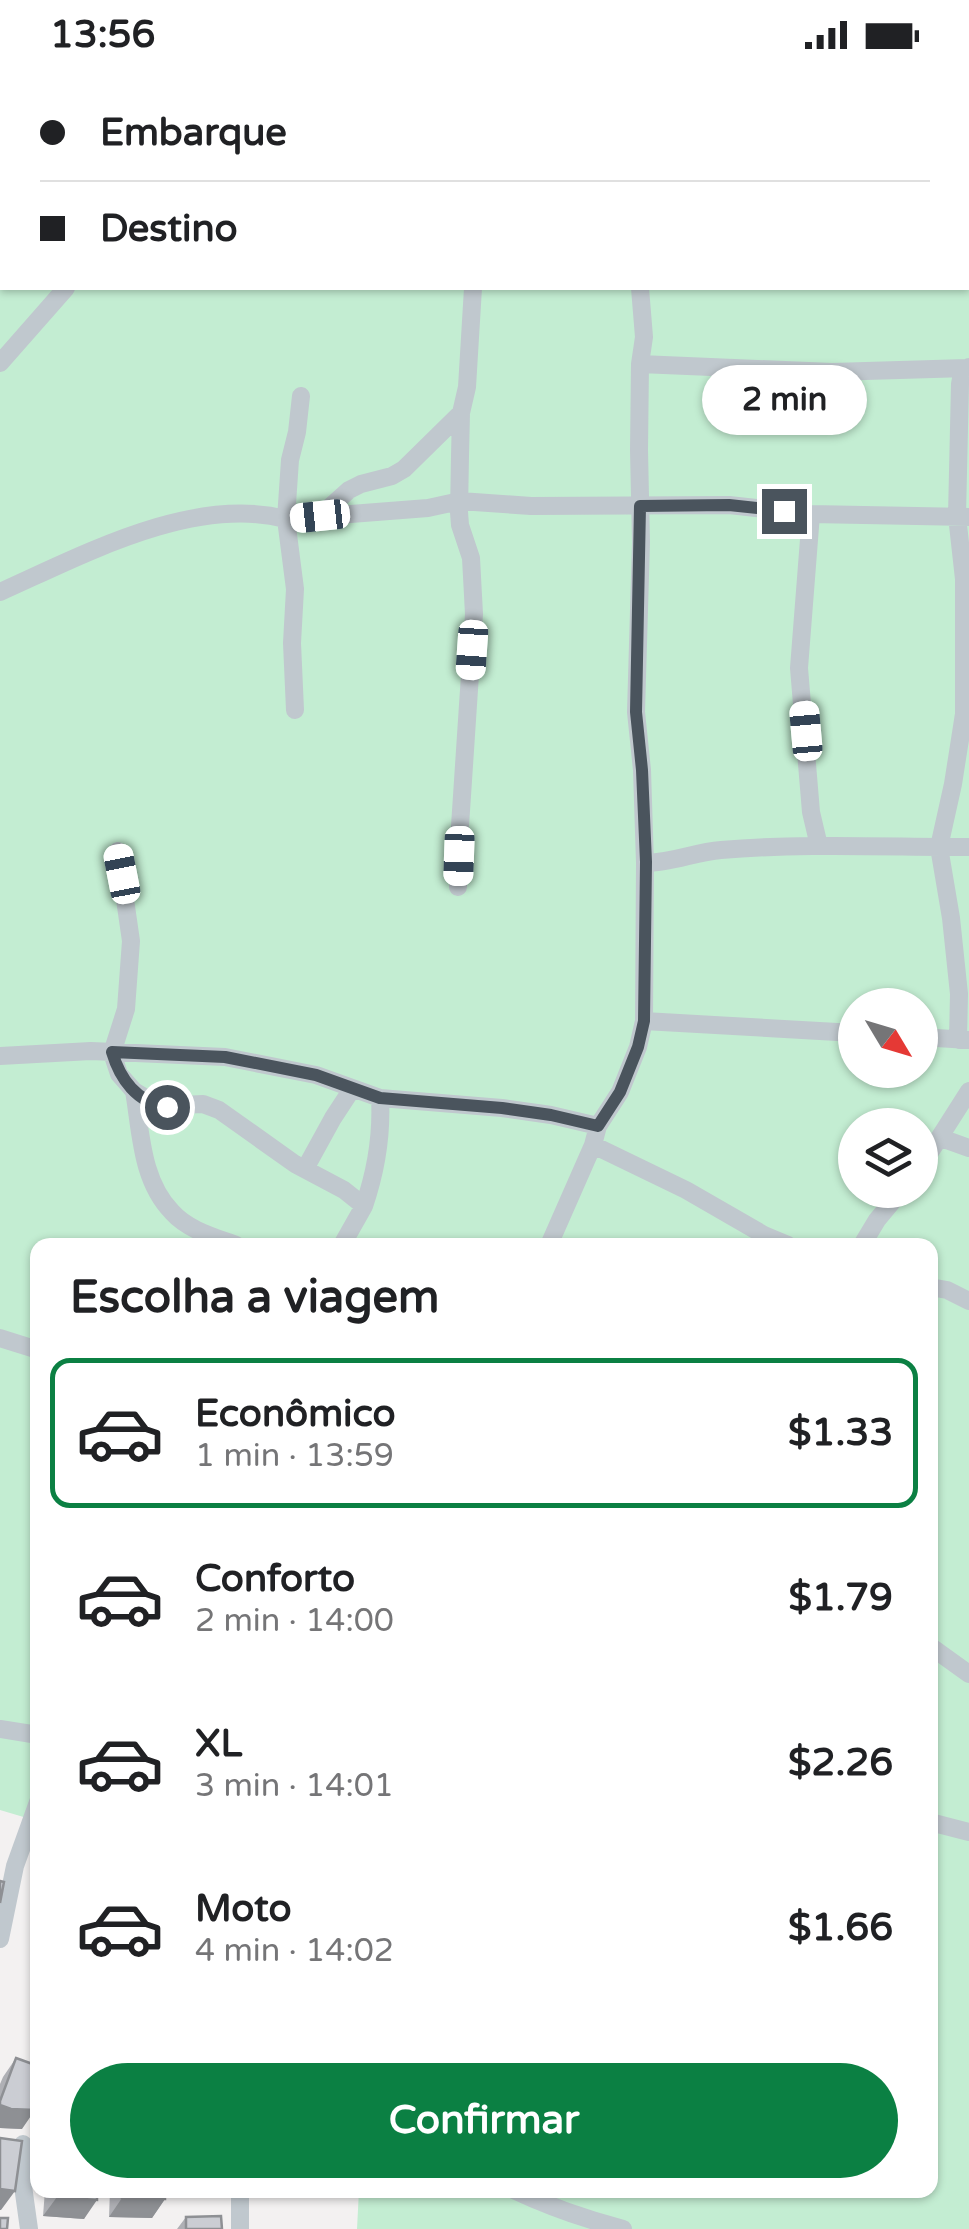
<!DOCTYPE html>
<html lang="pt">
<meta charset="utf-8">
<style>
body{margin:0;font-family:"Varela Round",sans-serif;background:#f6f6f6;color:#202124;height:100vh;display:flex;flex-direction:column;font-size:38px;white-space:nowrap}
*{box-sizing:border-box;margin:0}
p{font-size:32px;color:#757577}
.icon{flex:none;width:55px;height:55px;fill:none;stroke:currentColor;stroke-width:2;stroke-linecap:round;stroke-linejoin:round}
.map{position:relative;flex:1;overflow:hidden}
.drawer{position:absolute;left:30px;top:1168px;width:908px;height:960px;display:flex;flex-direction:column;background:#fff;border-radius:20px;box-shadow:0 2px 8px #0004}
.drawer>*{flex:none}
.guide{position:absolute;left:0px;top:0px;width:970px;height:220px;box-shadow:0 2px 8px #0004;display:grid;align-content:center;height:220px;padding:0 40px;background:#fff}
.needle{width:65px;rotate:128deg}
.fabs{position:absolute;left:838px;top:918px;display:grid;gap:20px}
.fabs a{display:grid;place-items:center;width:100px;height:100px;border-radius:50%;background:#fff;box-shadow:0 2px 8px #0004;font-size:50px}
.end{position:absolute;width:45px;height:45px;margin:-22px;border:12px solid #4a545d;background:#fff;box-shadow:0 0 0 5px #fff}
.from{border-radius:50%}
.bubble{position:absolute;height:70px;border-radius:35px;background:#fff;box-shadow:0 2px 8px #0004;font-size:32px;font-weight:700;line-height:70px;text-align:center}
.car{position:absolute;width:30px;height:60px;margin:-30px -15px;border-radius:12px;box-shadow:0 0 8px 2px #0007;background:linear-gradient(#fff 24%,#345 0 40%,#fff 0 76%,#345 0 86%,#fff 0)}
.guide b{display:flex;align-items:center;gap:35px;height:95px;font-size:38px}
.guide b+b{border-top:2px solid #e0e0e0}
.guide i{width:25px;height:25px;background:#202124}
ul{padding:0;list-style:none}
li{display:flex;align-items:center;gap:30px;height:150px;margin:0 20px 15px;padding:0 20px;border:5px solid transparent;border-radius:20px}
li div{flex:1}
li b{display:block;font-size:38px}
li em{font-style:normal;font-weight:700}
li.current{border-color:#0b8043}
li>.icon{width:90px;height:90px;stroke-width:1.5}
h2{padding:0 40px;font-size:45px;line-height:120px}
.button{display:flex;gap:20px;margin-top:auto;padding:20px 40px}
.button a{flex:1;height:115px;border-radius:60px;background:#0b8043;color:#fff;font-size:40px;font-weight:700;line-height:115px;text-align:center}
.status{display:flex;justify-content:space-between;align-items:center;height:70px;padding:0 50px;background:#fff;direction:ltr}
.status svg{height:28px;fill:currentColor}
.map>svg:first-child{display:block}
</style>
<div class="status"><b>13:56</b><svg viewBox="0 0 49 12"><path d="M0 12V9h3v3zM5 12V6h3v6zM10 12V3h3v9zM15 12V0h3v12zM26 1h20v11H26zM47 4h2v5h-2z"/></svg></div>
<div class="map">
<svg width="969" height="2159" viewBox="0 0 969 2159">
<rect width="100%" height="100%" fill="#f3f1f1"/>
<!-- green -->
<path fill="#c3edd2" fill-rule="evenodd" d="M0,0h969v2159h-612l2,-39h571v-945h-892l-1,576 -37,-11zM2,2h966v216h-966zM855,935h65v65h-65zM855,1055h65v65h-65z"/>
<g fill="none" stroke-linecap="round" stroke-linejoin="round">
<!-- minor -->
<path stroke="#c0c8ce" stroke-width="18" d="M659,2l13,-2
M968,133h1
M640,218l4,49 -4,27 -1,86 2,92 -5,170 6,58 3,93c27,0 50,-11 76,-13 82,-7 166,-3 248,-3
M0,293l66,-75
M640,294l192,8 135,-4
M811,444l-12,154 12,144 8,34
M320,446l29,-26 12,-6 31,-8 12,-7 57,-56
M0,522c83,-37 193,-97 286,-73l142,-11 32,-7 71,5 198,-1 82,9 158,3
M295,640l-3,-67 3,-54 -9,-70 4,-59 7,-28 4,-36
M118,781l13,90 -5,68 -14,44 7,21 15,17 25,15 44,-2 16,6 76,54 49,26 20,16 -22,39
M458,817l2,-61 14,-212 -3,-56 -11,-33 -1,-13 1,-56 1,-43 6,-26 6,-99
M644,951l1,-158
M920,967l49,3
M958,970l1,-46 -8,-76 -12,-71 14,-63 11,-70v-135l-7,-63 3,-132 2,-11 7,-6
M0,986l91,-5 134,6 91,18 64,23 122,10 49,7 47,11
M134,1021c7,41 7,89 38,121 16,18 42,25 64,33
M941,1068l28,10
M593,1075l93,45 78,45 24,10
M920,1098l49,-77
M305,1099l28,-51 19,-29
M364,1136c12,-35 18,-71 16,-108
M549,1175l44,-100 5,-19 22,-34 18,-45 6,-26 211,12
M862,1175l15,-25 25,-30
M930,1217l17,3 22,11
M0,1268l38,12
M930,1576l39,28
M0,1659l38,6
M930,1752l39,10
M0,1869l15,-73 23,-64
M23,2074v42l6,43
M240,2120v39
M514,2120c36,17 71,29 109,39"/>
</g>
<!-- wall -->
<path fill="#afb0b5" d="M16,1988l6,71 -22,-1v-44l3,-7z
M45,2120h52l-13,29 -41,-3z
M110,2120h55v9l-13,19 -43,-1z
M186,2147l36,12h-45z"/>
<!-- shaded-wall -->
<path fill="#8e9094" d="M0,2035l35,5 -13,19 -22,-1z
M0,2119l15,2 -14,19h-1z
M57,2127l40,3 -13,19 -41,-3z
M122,2128l43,1 -13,19 -43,-1z"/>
<!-- building -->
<path fill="#cbcdd3" stroke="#8e9094" stroke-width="2.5" d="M0,1811l4,1 -4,21z
M16,1988l22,8v37l-3,7 -24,-1 -11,-4v-4z
M0,2068l22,3 -7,50 -15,-2z
M57,2120h40v10l-40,-3z
M123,2120h42v9l-43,-1z
M221,2146l1,13h-36v-12z
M0,2148h8l-1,11h-7z"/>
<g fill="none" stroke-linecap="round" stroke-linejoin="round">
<!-- route -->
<path stroke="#4a545d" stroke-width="12" d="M167,1037c-30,-4 -47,-28 -55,-55l113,5 91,18 64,23 122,10 49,7 47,11 22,-34 18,-45 6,-26 2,-159 -4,-92 -6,-58 4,-206 89,-1 55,6"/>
</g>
</svg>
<div class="fabs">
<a><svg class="needle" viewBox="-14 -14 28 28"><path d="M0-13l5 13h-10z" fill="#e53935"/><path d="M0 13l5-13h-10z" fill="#757577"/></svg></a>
<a><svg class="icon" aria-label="layers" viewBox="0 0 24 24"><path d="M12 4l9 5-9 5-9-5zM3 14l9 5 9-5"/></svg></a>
</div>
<i class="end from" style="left:167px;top:1037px"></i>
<i class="end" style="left:784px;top:441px"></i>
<div class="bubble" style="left:702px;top:295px;width:165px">2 min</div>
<i class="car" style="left:320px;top:446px;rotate:264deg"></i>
<i class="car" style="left:472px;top:580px;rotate:184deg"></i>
<i class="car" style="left:806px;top:661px;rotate:355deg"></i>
<i class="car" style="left:459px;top:786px;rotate:182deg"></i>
<i class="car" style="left:122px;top:804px;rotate:349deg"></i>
<div class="guide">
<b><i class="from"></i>Embarque</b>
<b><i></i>Destino</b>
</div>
<section class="drawer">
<h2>Escolha a viagem</h2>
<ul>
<li class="current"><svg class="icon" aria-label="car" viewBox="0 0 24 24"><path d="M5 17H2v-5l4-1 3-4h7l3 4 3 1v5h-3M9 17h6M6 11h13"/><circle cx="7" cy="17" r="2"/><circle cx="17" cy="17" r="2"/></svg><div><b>Econômico</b><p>1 min · 13:59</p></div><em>$1.33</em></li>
<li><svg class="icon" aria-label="car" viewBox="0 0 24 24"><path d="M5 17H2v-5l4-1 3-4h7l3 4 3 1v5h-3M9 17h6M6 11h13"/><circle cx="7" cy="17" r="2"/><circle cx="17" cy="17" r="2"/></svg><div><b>Conforto</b><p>2 min · 14:00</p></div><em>$1.79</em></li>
<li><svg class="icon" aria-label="car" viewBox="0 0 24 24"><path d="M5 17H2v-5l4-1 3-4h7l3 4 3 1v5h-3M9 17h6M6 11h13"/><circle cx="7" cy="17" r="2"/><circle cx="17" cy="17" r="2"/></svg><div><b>XL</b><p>3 min · 14:01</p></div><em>$2.26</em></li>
<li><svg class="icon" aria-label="car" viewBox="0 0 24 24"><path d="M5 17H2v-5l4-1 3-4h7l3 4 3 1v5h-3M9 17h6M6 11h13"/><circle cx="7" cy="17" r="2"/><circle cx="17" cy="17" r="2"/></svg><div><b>Moto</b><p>4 min · 14:02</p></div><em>$1.66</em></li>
</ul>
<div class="button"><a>Confirmar</a></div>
</section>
</div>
